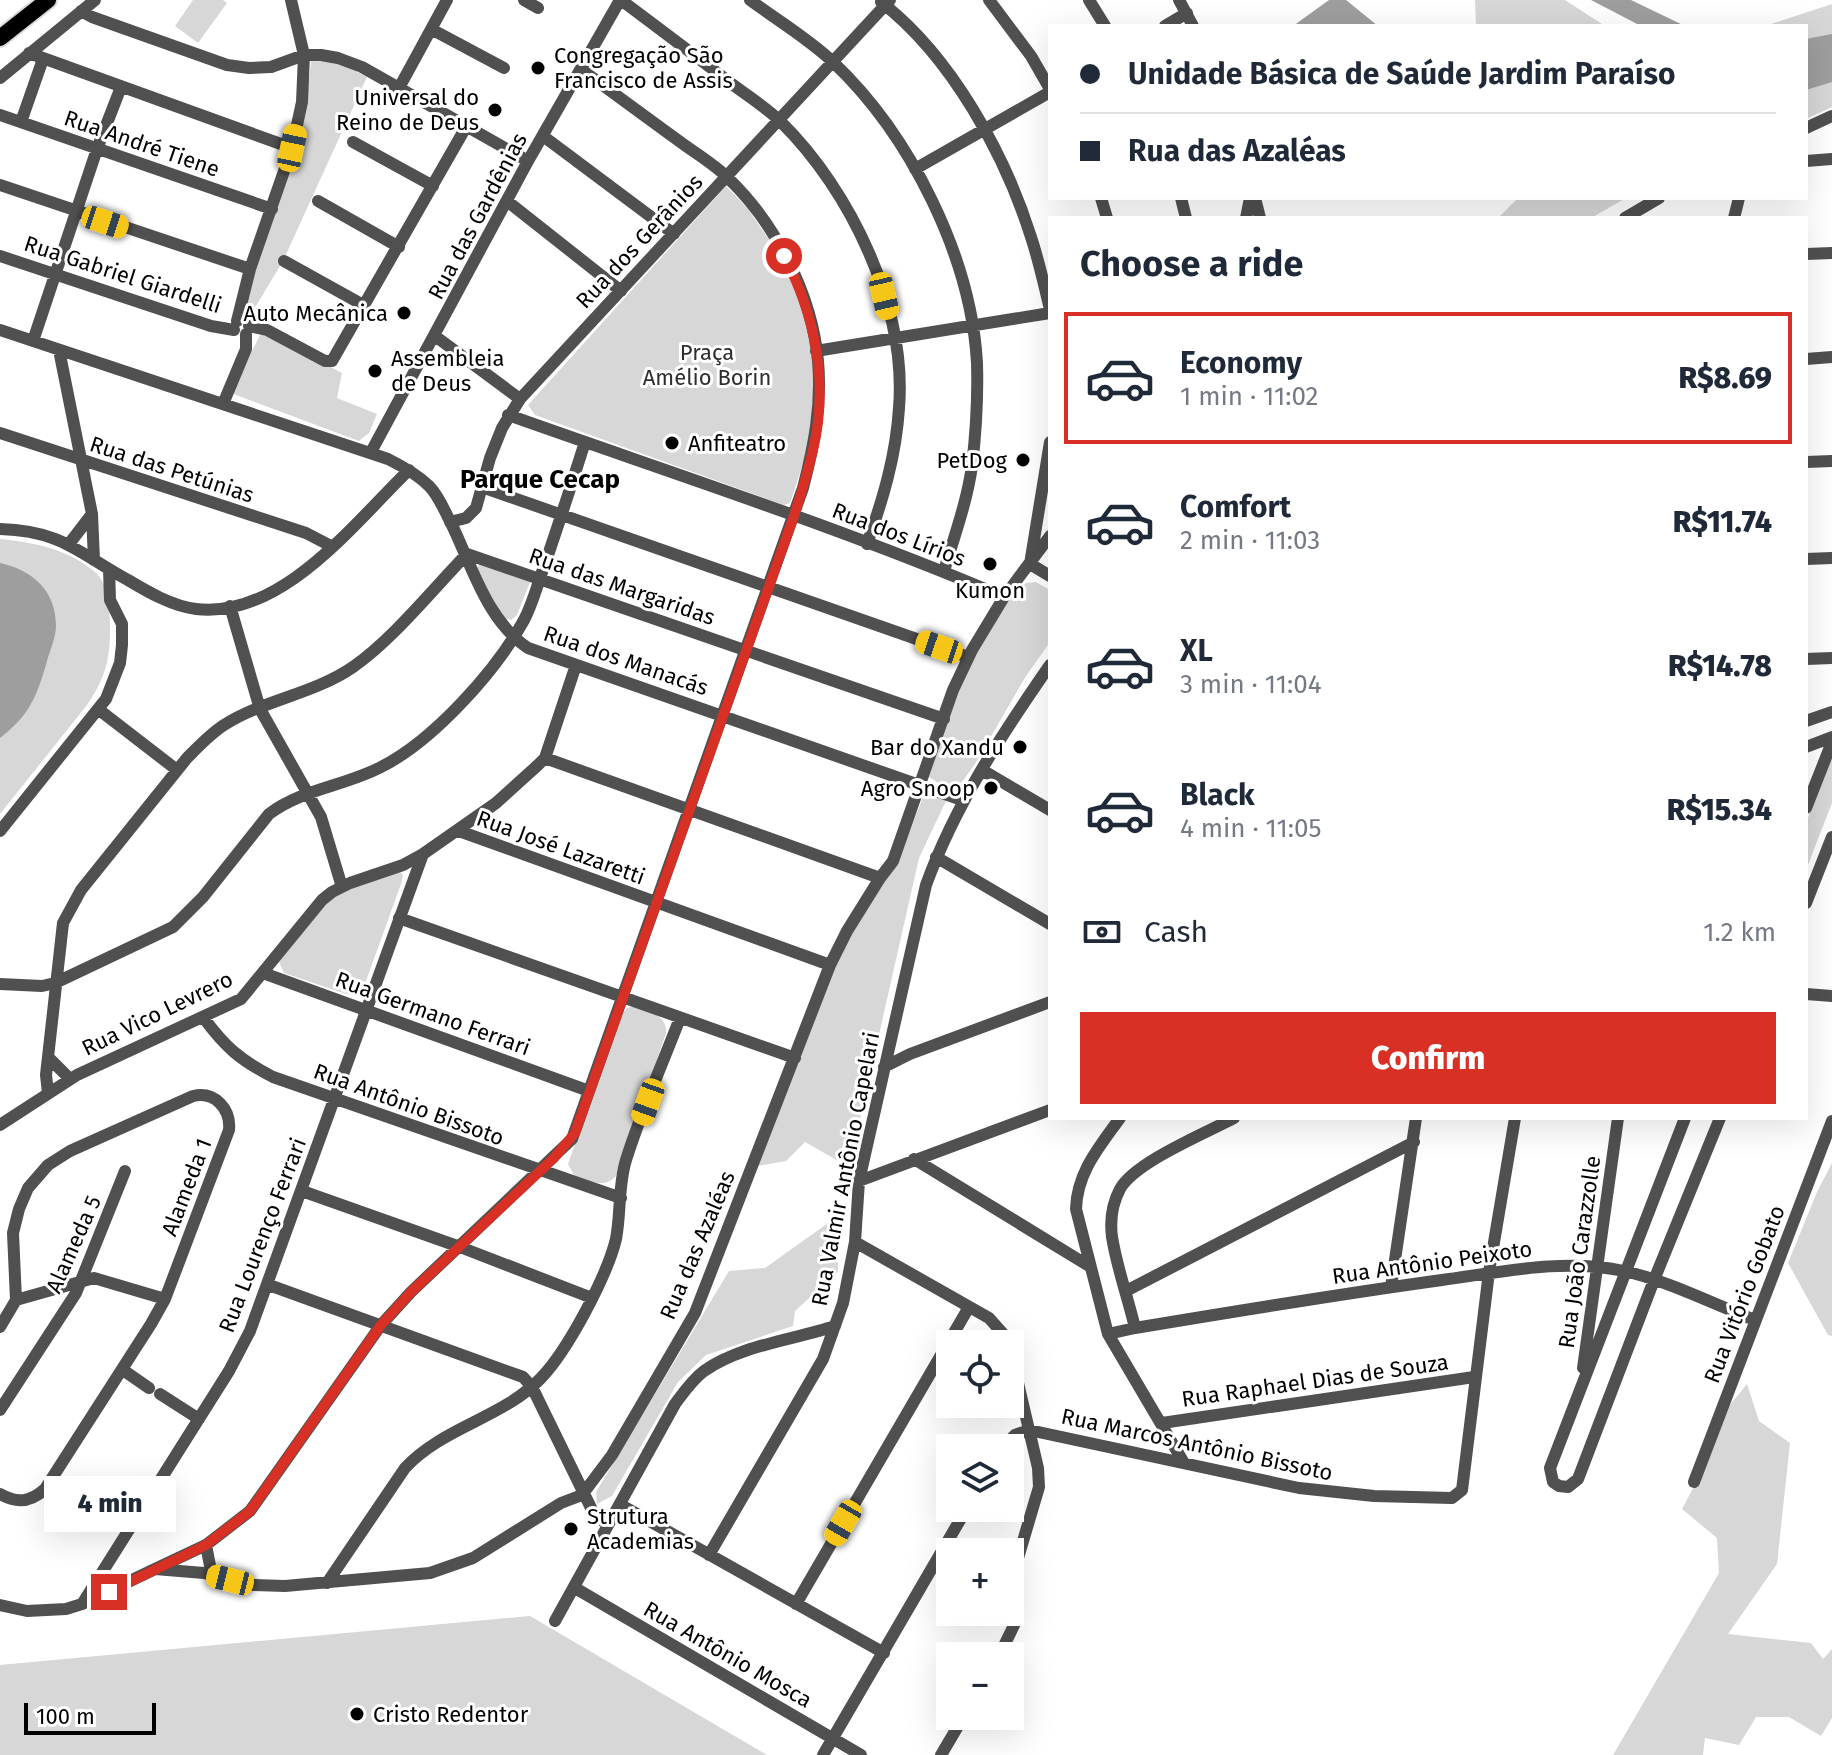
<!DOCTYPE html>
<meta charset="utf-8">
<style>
body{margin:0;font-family:"Fira Sans",sans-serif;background:#f2f2f3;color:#1f2937;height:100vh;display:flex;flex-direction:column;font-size:30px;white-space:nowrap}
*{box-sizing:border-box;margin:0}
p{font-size:26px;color:#747a83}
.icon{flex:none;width:44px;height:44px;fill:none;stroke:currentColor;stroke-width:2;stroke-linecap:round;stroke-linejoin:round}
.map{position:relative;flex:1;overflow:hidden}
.side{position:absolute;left:1048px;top:216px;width:760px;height:904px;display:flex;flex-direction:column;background:#fff;border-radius:0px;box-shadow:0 8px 32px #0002}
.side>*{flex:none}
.top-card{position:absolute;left:1048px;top:24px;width:760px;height:176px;border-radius:0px;box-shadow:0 8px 32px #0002;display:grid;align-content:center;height:176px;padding:0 32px;background:#fff}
.fabs{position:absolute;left:936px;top:1330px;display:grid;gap:16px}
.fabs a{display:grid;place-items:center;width:88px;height:88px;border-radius:0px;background:#fff;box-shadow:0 8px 32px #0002;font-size:40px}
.scale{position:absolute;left:24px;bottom:20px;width:132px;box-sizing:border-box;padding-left:8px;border:4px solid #000;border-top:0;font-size:22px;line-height:28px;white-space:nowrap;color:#000;-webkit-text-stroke:6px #fff;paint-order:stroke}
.end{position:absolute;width:36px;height:36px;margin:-18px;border:10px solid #d93025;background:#fff;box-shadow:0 0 0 4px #fff}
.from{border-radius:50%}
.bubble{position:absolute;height:56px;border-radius:0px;background:#fff;box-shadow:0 8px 32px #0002;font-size:26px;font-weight:800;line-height:56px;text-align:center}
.car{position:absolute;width:24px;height:48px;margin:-24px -12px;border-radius:10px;box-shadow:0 0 6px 2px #0007;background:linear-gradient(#f5c518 24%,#345 0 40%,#f5c518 0 76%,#345 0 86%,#f5c518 0)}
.top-card b{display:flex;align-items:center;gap:28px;height:76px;font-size:30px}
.top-card b+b{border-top:2px solid #e0e1e3}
.top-card i{width:20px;height:20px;background:#1f2937}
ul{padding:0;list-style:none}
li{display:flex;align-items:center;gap:24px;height:132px;margin:0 16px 12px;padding:0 16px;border:4px solid transparent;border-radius:0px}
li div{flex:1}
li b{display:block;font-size:30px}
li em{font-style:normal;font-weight:800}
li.selected{border-color:#d93025}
li>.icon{width:72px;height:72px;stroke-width:1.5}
h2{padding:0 32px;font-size:36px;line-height:96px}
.pay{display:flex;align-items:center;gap:20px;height:88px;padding:0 32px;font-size:30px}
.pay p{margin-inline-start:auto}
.button{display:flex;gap:16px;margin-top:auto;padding:16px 32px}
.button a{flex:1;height:92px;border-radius:0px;background:#d93025;color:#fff;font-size:32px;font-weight:800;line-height:92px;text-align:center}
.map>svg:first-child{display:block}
</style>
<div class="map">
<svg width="1832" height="1755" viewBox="0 0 1832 1755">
<rect width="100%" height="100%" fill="#fff"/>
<!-- green -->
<path fill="#d7d7d7" d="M193,0h30l4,3 -29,40 -23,-17z
M1475,0h90l40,26h-129z
M1832,4v103l-26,12v-93h-41z
M311,61l27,1 29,15 -84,184 -33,55 -10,-3c26,-79 65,-169 71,-252z
M726,186l21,22 35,50 30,71 2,69 -6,51 -18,54 -6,2 -249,-90 -7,-10z
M1518,198h108l-35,20h-93z
M262,331l80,42 -5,25 40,16 -8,19 -10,8 -128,-48z
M0,539c33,3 73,11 98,36 15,16 14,71 8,91 -4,15 -11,27 -19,39l-87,109z
M481,563l49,19 -13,33 -6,5 -11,-3 -23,-50z
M1036,582l14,8v52l-24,34 -51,88 -15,21 -11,5 -20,-13 31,-95 16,-29 35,-57 15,-13z
M1832,755v48l-26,67v-47z
M925,792l21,9 -27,57 -70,309 -44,-25 -19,19 -29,5 90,-235 51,-70z
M400,872l3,3 -2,9 -35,97 -9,13 -8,1 -65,-22 -5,-11 53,-67z
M636,1006c14,6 31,9 30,27l-50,143c-12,14 -27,4 -42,-1l-6,-11 52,-148 7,-8z
M1832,1163v173l-4,-1 -40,-72 29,-71z
M838,1216v56l-43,39 -2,15 -87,29 -28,27 -66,114 -15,8 -1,-12 133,-221 36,-3z
M1747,1384l12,37 31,22 -13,121 -49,70 83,9 12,16 9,-10v69l-11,18 -32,-19h-33l-17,28 -34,-7 -2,17h-90l106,-182 -2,-35 -35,-29 27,-51 20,-52z
M530,1616l237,139h-767v-90z"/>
<!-- water -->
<path fill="#9e9e9e" d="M1329,0h17l32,26h-85z
M1591,0h40l54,26h-44z
M1832,34v48l-26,8v-51z
M0,563c32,7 56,27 56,63 0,11 -6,24 -9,35 -10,35 -17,54 -47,77z"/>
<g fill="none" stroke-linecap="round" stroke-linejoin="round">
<!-- major casing -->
<g stroke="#dbdbdb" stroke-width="20">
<path id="major" d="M0,38l48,-38"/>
</g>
<!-- minor -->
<path stroke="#505050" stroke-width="12" d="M524,0l14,8
M621,0c36,27 72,54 107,81 18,14 38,26 53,41 70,69 126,186 118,286 -3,48 -16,91 -32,136
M750,0c27,20 59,39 83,62 77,73 138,194 144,301 1,34 -1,69 -5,103 -5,36 -18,71 -28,105
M989,0l42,56 19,33
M1089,0l16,26
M1179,0l14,26
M881,2c70,54 124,152 150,235 8,24 13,48 19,72
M81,11l11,6 135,48 22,3 22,-1 33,-12h17l17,3 24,9 166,94
M1165,26l22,-13
M431,29l73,39
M29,53l263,95
M0,78l95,-78
M399,88l48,-88
M0,115l272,94
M21,122l22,-63
M1806,128l26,-12
M543,136l131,98
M353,142l80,44
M1806,161l26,-2
M915,169l135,-77
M0,185l250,84
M1101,198l6,20
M1181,198l5,20
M1255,198l5,20
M318,201l81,46
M507,201l114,90
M1246,218l4,-20
M1625,218l34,-20
M1734,218l5,-20
M1806,254l26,-1
M0,256l211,70 23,4
M284,261l81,45
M237,321l13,-52 42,-121 10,-46 2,-47 -13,-55
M249,326l18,4 58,31h7l134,-234
M0,330l388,129c14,7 29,15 41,27 10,10 15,24 22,37 21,43 36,98 77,125l434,152
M435,336l85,63
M33,341l64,-192 24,-62
M59,350l33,164 2,46
M816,351l234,-38
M1806,359l26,-2
M223,404l23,-55v-15
M508,415c166,59 334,113 496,182
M0,433l306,100 25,13
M1050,442l-20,122 20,12
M371,452l157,-291 92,-161
M1806,462l26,-1
M482,487l486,170
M450,522l16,-4 10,-10 14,-50 12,-30 18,-29 370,-399
M0,529c62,2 77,23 128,51 20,12 44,26 68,29 86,10 158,-86 213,-139
M69,544l23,-30
M1806,559l26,-1
M230,606l30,103 61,108 21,70
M1806,659l26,-1
M98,709l79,61
M1806,721l26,-9
M1806,747l26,-10
M545,758l335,120
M982,770l68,40
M1806,808l26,-66
M0,831l106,-132 14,-36 2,-18v-21l-12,-24 -1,-31
M459,831l371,134
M936,857l114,67
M1806,903l26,-66
M399,918l396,140
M263,973l326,118
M0,984l42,2 13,-3 118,-56 30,-30 66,-83c33,-25 76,-28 112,-47 52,-26 115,-96 143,-147 9,-17 14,-38 21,-56 14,-41 27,-81 40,-122
M1806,994l26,2
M203,1017c22,30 37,43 70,60l348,121
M49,1058l21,21
M884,1067l26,-13 140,-52
M48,1093l-2,-18 17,-152 18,-33 106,-132c11,-11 23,-24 37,-33 39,-25 90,-31 129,-58 40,-28 79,-77 114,-113l477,165
M1120,1118c-20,28 -43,54 -44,91l32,125 76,129
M1685,1118l-135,350 3,14 6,4 9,1 10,-8 76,-199 66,-162
M0,1125l77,-50 164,-76 81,-99 10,-8 18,-9 53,-18 20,-11 73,-51 42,-38 7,-7 31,-93
M914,1159l175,107
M859,1181l191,-71
M302,1191l158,56 132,51
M855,1242l134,76 16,18 3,8
M269,1285l254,92 9,10 62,127 14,11
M1391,1287l25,-169
M1126,1291l288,-149
M0,1327l16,-27 78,-22 71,21
M1135,1328c-7,-30 -18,-60 -23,-91 -2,-16 0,-33 8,-48 15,-27 86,-56 114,-71
M1108,1334l27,-6c102,-17 205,-34 307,-48 60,-8 122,-22 182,-9 45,10 89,33 131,49
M1583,1368l35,-250
M123,1370l26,18
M160,1394l39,25
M0,1410l76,-117 49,-122
M1162,1423l312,-46
M1029,1430l270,58 75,8 78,2 10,-8 27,-218 26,-154
M1002,1448l13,-13 14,-5
M1694,1482l138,-361
M0,1494c17,10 31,8 45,-5l106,-165 14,-25 64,-169c2,-21 -14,-39 -36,-34l-123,55 -22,14 -20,23 -9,21 -6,24 3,67
M621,1505l263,148
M206,1545l6,31
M709,1555l114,-196 20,-56 12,-61 4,-61 67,-296c29,-80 76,-151 124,-220
M155,1569l51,-24 44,-34 131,-186 30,-33 161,-153 231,-651c11,-42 19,-83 15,-127 -6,-66 -42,-137 -90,-183 -14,-14 -33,-25 -49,-37 -33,-24 -66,-48 -98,-72
M327,1583l78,-115c38,-41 98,-50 136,-90 27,-28 66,-102 75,-139 5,-26 2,-53 10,-79 15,-48 36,-95 54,-142
M575,1588l286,167
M84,1601l145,-230 21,-40 173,-477
M796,1604l173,-297
M0,1605l27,6 39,-2 16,-5 73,-35 49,4 49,12 32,1 145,-13 43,-15 88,-55 21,-8 30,-40 83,-142 135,-348 17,-34 33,-53 13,-17 60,-171 19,-40 32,-53 46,-61
M555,1621l120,-217c9,-12 17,-24 29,-33 37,-26 89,-31 131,-45
M999,1656l18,-37 1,-61 21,-71 -1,-19 -28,-119
M823,1755l144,-247
M941,1755l23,-39"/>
<!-- major -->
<use href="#major" stroke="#000" stroke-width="16"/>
</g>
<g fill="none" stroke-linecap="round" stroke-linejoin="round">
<!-- route -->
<path stroke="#d93025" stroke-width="10" d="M109,1592l97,-47 44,-34 131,-186 30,-33 143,-134 21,-25 219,-617c7,-22 14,-44 19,-66 16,-66 2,-136 -29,-194"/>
</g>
<!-- markers -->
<g fill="#000" stroke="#fff" stroke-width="3">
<circle cx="538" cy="68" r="8"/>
<circle cx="495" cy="110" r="8"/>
<circle cx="404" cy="313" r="8"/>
<circle cx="375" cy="371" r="8"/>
<circle cx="672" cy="443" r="8"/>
<circle cx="1023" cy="460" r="8"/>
<circle cx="990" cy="564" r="8"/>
<circle cx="1020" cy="747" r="8"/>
<circle cx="991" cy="788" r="8"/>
<circle cx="571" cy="1529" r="8"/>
<circle cx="357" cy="1714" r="8"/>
</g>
<g text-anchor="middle" stroke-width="6" stroke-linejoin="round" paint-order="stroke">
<!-- poi labels -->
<g font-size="22" fill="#000" stroke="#fff" text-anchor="start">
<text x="554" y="63">Congregação São<tspan x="554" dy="25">Francisco de Assis</tspan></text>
<text x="479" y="105" text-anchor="end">Universal do<tspan x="479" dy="25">Reino de Deus</tspan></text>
<text x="388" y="321" text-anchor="end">Auto Mecânica</text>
<text x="391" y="366">Assembleia<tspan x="391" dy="25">de Deus</tspan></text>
<text x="688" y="451">Anfiteatro</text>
<text x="1007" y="468" text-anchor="end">PetDog</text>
<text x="990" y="598" text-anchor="middle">Kumon</text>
<text x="1004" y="755" text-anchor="end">Bar do Xandu</text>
<text x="975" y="796" text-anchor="end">Agro Snoop</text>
<text x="587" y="1524">Strutura<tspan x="587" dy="25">Academias</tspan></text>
<text x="373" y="1722">Cristo Redentor</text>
</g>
<!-- street labels -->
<g font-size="22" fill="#000" stroke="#fff">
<text transform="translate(142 143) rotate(19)" y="8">Rua André Tiene</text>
<text transform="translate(477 216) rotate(-62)" y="8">Rua das Gardênias</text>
<text transform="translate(639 241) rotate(-47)" y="8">Rua dos Gerânios</text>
<text transform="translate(123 274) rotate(18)" y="8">Rua Gabriel Giardelli</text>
<text transform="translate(172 469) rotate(18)" y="8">Rua das Petúnias</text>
<text transform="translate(899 534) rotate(21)" y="8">Rua dos Lírios</text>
<text transform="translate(622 586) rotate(19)" y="8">Rua das Margaridas</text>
<text transform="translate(626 660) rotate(19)" y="8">Rua dos Manacás</text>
<text transform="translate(561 847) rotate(20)" y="8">Rua José Lazaretti</text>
<text transform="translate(157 1013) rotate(-26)" y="8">Rua Vico Levrero</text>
<text transform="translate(433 1013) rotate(20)" y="8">Rua Germano Ferrari</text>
<text transform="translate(409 1104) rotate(20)" y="8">Rua Antônio Bissoto</text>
<text transform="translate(845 1169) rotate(-79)" y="8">Rua Valmir Antônio Capelari</text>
<text transform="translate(186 1187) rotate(-69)" y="8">Alameda 1</text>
<text transform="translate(262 1235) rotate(-69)" y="8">Rua Lourenço Ferrari</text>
<text transform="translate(73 1244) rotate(-66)" y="8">Alameda 5</text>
<text transform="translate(697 1245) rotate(-67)" y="8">Rua das Azaléas</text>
<text transform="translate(1579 1252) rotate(-82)" y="8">Rua João Carazzolle</text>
<text transform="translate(1432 1262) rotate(-8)" y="8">Rua Antônio Peixoto</text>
<text transform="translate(1744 1294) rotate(-69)" y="8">Rua Vitório Gobato</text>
<text transform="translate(1315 1380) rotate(-8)" y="8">Rua Raphael Dias de Souza</text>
<text transform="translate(1197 1444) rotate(12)" y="8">Rua Marcos Antônio Bissoto</text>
<text transform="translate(728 1654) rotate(30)" y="8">Rua Antônio Mosca</text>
</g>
<!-- park labels -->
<g font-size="22" fill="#2e2e2e" stroke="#fff">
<text x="707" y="360">Praça<tspan x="707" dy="25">Amélio Borin</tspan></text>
</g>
<!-- quarter labels -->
<g font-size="26" font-weight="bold" fill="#000" stroke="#fff">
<text x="540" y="488">Parque Cecap</text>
</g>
</g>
</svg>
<div class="fabs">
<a><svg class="icon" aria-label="locate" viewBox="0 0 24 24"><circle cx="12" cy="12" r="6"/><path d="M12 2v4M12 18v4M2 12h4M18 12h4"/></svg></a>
<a><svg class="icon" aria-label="layers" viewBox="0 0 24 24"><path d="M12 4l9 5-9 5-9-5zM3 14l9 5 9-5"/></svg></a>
<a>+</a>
<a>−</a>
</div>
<div class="scale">100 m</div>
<i class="end from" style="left:784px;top:256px"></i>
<i class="end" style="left:109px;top:1592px"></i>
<div class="bubble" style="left:44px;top:1476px;width:132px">4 min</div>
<i class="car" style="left:292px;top:148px;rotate:12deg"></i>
<i class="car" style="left:105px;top:222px;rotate:108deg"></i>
<i class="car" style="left:884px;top:296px;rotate:167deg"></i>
<i class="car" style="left:939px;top:647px;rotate:289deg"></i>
<i class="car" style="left:648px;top:1102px;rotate:200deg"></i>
<i class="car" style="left:843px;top:1523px;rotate:210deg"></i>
<i class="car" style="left:230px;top:1580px;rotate:284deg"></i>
<div class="top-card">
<b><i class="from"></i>Unidade Básica de Saúde Jardim Paraíso</b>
<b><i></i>Rua das Azaléas</b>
</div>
<section class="side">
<h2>Choose a ride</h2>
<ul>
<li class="selected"><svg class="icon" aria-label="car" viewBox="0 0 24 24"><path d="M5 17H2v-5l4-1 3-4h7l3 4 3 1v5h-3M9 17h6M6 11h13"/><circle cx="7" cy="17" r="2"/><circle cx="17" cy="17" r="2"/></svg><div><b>Economy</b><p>1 min · 11:02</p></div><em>R$8.69</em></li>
<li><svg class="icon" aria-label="car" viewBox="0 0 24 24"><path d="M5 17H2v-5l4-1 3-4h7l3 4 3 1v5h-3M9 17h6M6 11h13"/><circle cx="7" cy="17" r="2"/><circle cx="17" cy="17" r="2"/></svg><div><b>Comfort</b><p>2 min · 11:03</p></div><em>R$11.74</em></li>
<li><svg class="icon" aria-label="car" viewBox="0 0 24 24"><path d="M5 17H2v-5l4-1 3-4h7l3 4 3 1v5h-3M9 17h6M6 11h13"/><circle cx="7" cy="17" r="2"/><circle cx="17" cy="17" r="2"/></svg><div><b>XL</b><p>3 min · 11:04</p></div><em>R$14.78</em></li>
<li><svg class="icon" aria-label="car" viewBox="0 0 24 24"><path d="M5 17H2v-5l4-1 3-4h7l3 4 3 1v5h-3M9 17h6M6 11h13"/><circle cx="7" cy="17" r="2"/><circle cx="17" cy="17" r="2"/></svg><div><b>Black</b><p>4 min · 11:05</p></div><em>R$15.34</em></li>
</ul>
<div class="pay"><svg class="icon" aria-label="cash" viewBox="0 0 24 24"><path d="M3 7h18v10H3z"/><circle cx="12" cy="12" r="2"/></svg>Cash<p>1.2 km</p></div>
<div class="button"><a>Confirm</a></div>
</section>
</div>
